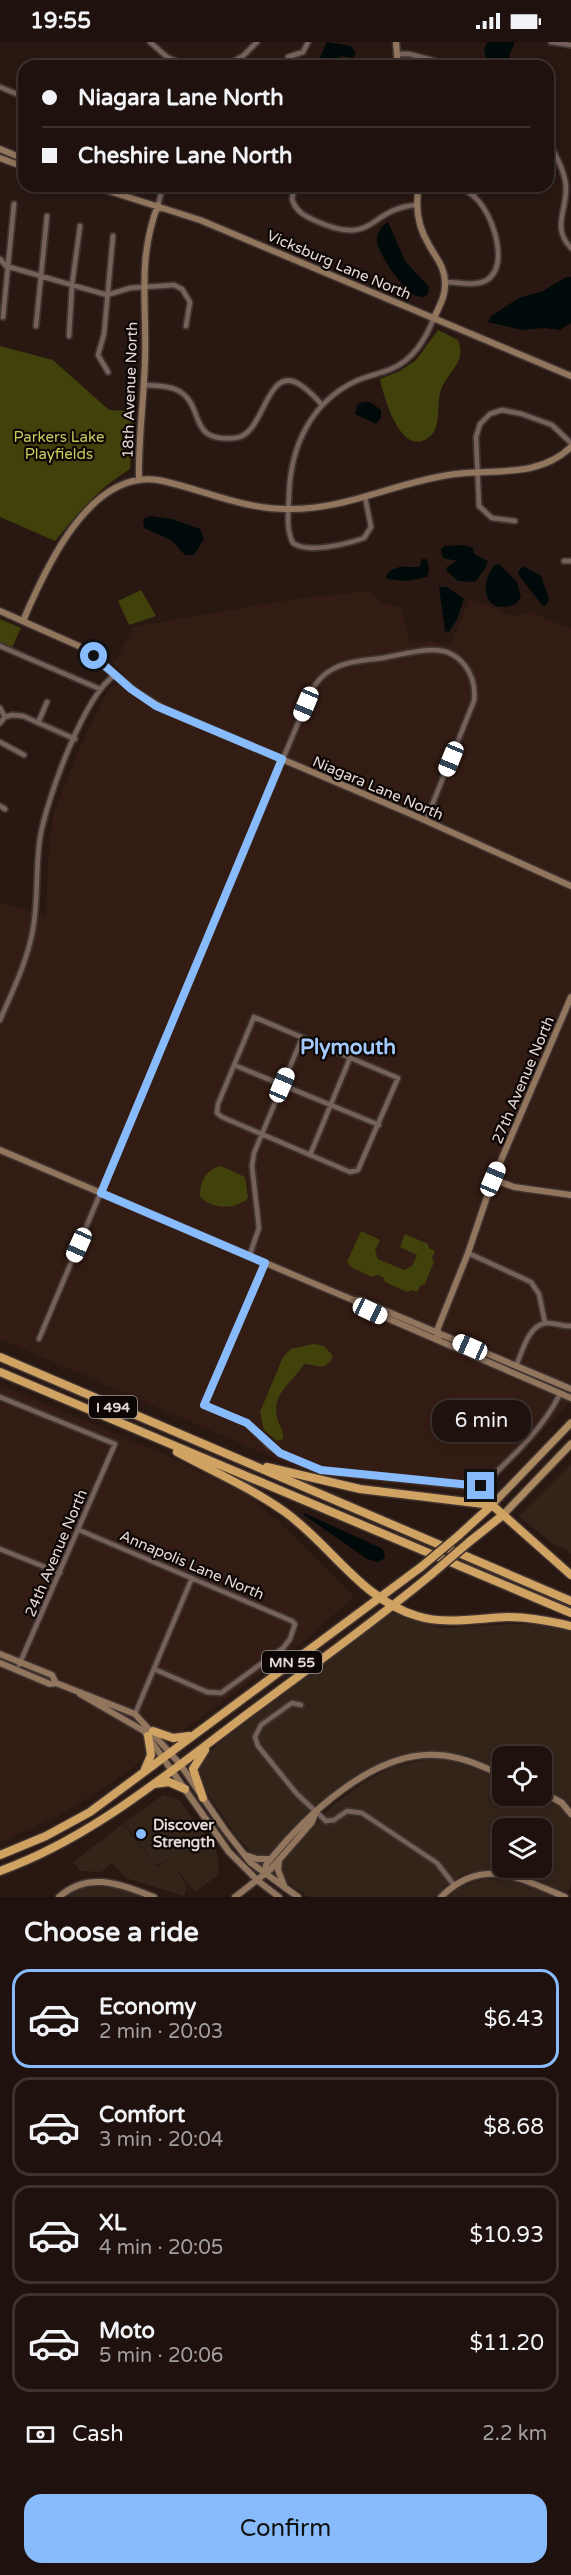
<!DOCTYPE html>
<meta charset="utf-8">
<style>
body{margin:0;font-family:"Varela Round",sans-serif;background:#2c201c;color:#f1f3f6;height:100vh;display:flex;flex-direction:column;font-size:22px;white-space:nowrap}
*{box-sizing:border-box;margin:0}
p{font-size:20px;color:#a19e9e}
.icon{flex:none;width:33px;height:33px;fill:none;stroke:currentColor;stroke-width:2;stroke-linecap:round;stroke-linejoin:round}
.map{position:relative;height:1855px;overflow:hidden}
.details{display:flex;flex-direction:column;background:#1f120e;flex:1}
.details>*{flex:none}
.guide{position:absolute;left:18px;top:18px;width:536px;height:132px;border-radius:18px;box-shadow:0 3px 9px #0003,0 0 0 2px #3c322e;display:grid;align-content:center;height:132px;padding:0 24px;background:#1f120e}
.fabs{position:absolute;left:492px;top:1704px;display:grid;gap:12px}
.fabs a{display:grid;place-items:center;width:60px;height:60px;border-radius:12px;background:#1f120e;box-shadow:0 3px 9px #0003,0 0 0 2px #3c322e;font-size:30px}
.end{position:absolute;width:27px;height:27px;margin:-14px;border:8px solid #87bbfb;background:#111;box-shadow:0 0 0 3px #111}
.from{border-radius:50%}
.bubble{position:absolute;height:42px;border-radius:18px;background:#1f120e;box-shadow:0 3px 9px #0003,0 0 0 2px #3c322e;font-size:20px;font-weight:600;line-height:42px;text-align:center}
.car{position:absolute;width:18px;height:36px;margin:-18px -9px;border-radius:8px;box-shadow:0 0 4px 2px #0007;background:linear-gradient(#fff 24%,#345 0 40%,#fff 0 76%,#345 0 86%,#fff 0)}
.guide b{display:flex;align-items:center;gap:21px;height:57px;font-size:22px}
.guide b+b{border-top:2px solid #3c322e}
.guide i{width:15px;height:15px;background:#f1f3f6}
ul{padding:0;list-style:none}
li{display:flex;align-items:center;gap:18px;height:99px;margin:0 12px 9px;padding:0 12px;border:3px solid #3c322e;border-radius:18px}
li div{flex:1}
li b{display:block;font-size:22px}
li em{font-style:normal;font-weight:600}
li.active{border-color:#87bbfb}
li>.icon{width:54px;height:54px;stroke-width:1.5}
h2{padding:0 24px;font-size:27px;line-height:72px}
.pay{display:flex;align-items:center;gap:15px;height:66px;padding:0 24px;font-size:22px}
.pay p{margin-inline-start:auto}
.button{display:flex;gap:12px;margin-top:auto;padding:12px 24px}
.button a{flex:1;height:69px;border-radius:18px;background:#87bbfb;color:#111;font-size:24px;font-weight:600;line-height:69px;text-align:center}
.status{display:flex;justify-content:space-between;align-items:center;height:42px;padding:0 30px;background:#1f120e;direction:ltr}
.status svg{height:16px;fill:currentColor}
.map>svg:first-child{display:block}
</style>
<div class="status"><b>19:55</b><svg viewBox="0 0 49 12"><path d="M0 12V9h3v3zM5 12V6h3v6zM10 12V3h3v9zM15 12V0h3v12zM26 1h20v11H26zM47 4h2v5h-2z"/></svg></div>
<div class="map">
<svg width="571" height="1855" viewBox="0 0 571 1855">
<rect width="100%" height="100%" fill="#291812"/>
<!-- commercial -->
<path fill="#33241a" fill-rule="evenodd" d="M571,1422v90l-5,-5 -13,-5 -34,-28z
M398,1570l42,16 75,-4 40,1 16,3v180l-8,-9 -21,-12v-31h-40v15l-35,-15 -16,-4 -21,-1 -22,3 -21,7 -32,17 -32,25 -53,52 -5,3 -13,-5 -14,-15 -40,-58 -1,-16 28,-26 164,-124z
M428,1717l24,1 50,19v17h38l18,9 13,15v63l-3,8 -3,1 -43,-18 -26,-5 -26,3 -11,5 -15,10 -8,10h-128l-25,-18 -3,-15 3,-4 49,-54 34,-25 26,-14zM502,1786h40v40h-40z
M163,1753l15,4 38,51 3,14 -2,12 -22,16 -25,-31 17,24 -3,11 -58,-18 -14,-15 -11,9 -21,-1 -7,-9 50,-38 34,43 11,-7 -12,5 -32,-42z
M486,1836l30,3 39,16h-108l13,-10z
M95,1843h12l39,12h-80l15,-9z"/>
<!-- built -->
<path fill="#331c13" d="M369,549l10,11 22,6 9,35 22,-2 18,5 20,-48 42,18 18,-4 41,17v772l-85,89 -10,4 -152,-18 -29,-9 -295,-128v-437l46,15 3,-72 5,-33 27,-67 26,-54 19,-15 -13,-13 6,-8 14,-28 155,-27z
M0,1343l166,70 83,41 29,25 76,76 -51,45 -190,140 -55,34 -58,26z"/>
<!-- green -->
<path fill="#40410b" d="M438,288l20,10c10,23 -13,33 -18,53 -3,13 0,27 -6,39 -30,35 -50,-33 -54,-53l20,-8 16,-11z
M0,304l53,14 56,50 23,1 -2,58c-31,19 -52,44 -75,72l-55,-24z
M141,548l15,26 -27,9 -11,-24z
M0,577l21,9 -9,20 -12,-5z
M221,1124l24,11 3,21c-12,12 -38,12 -48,-2 0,-14 6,-27 21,-30z
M361,1189l19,9 -5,10 3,9 26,11 8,-4 5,-11 -17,-8 5,-13 23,10 1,4 6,3 -3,7 2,4 -9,22 -5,2 -3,6 -6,-2 -4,2 -22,-10 -2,-5 -6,-2 -5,2 -21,-10 -4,-5z
M314,1302l10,2 9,10c-7,16 -15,9 -29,8 -10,17 -33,30 -27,53 2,11 7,10 6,22l-6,2 -13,-11 -4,-18 23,-55 8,-8z"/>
<!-- water -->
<path fill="#010a0a" d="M327,0l24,4 5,7 -3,5 -12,-2 -14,10h-11z
M487,0h28l-6,14 1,10h-22l-4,-16z
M388,180l17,39 24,26 -1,7 -5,3c-15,2 -40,-37 -45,-51 -4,-9 2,-19 10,-24z
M566,235h5v46l-11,7 -16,-2 -22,2 -34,-8 3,-6 28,-18 24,-7z
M364,360h6l11,8v8l-5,6 -21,-10 2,-10z
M150,474l22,3 28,10 4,10 -10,16h-9l-14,-15 -27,-12 -1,-9z
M464,503l9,3 1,6 14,7 -3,8 -10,13 -17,-1 -12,-11 1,-3 10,-6 -14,-3 -2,-8 3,-4z
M422,517h4c3,5 4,13 1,18l-21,4 -18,-2 -2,-3c7,-12 21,-9 33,-9z
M499,522l18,18 4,15 -5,7c-31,13 -38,-18 -22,-38z
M523,524l18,10 8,23 -2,5 -4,2 -23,-29 -2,-5z
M439,545h8l17,12 -7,20 -8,13 -4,-1z
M304,1471l79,36 2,9 -7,4 -11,-3 -63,-44z"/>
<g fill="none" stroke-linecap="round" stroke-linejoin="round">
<!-- street casing -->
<g stroke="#403330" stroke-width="8">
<path id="street" d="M150,0l17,15 20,9
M551,0l20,3
M396,12h13l27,7
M288,15l15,-5 5,-10
M225,24l18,-10 14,-14
M0,45l24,10
M548,98c7,15 18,32 18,49 0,23 -14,39 5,59
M295,144l-3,13c4,13 13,17 24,22 60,27 52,-13 101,-16
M473,153l9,-9
M158,163l5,-19
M0,217l6,7
M6,224l101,29 23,-7 44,-3 8,4 8,13 -4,24
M445,240c13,0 30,5 42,-2 21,-14 8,-56 -4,-73 -6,-10 -15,-16 -25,-21
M3,275l11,-113
M36,284l11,-110
M69,294l3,-51 8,-59
M108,330l-10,-17 6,-21 9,-98
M145,343c10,1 22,0 32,5 30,15 8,53 58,48 31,-2 30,-78 67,-52 7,5 14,12 20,19
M365,455l6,30 -7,11c-17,6 -56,16 -71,5 -8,-14 -4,-35 -4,-50 2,-47 22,-91 67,-112 11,-5 23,-7 35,-12 22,-9 34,-29 43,-51
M515,479l-23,-3 -13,-12 -3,-69 4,-13 10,-10 12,-4 20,4 30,11 19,18
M564,519h7
M0,604l100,43
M0,666l5,9
M0,681l5,-6 7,-2 11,1 52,23
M38,681l9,-21
M0,700l24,13
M0,764l5,3
M254,975l144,61 -40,92 -8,2 -128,-55 -5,-4 1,-9z
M0,978c12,-28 26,-56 32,-86 7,-32 3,-64 8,-96 6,-37 44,-143 75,-163
M234,1023l145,60
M310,1113l40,-97
M468,1211l63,29 8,12 6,29
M249,1215l10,-29 -7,-62 2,-13 48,-115
M265,1221l-61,142 43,18 22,23 11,7 41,17 11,2 144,15 8,-3c29,-28 58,-54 76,-90
M39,1297l272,-647c5,-10 12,-18 22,-23 14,-8 34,-9 50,-11 16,-3 34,-8 50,-8 28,0 44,25 41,51l-48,119
M516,1324c6,-13 12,-41 30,-43 9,-1 16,4 25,3
M0,1355l115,47 -96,221
M79,1488l213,91 3,3 -5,15 -7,9 -62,45 -14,-1 -53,-23
M0,1507l60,24
M301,1663l-9,-2 -3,2 -28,20 -6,12 3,9 39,48 29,27 8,-1 13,-9 15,2 75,50 17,22
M135,1672l57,-136"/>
</g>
<!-- secondary casing -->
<g stroke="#403330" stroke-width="9">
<path id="secondary" d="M396,0l2,24
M0,107l24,10
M0,116l24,9
M93,144l107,34 371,156
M419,144c-4,20 -1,41 10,59 7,13 16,22 16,38 1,12 -6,24 -11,35
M139,438c-1,-40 5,-80 6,-120 2,-55 -8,-101 13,-155
M0,569l81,36 55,45 28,17 247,105 160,72
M23,579c22,-52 68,-156 140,-140 44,10 82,29 128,28 57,0 108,-28 164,-35 40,-5 84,4 116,-27
M0,1108l329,140 24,10h7l211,89
M493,1137l21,8 57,8
M353,1258l5,5 24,11 189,82
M437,1298l1,-12 30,-75 25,-74 78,-182
M0,1612l52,21 4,8
M0,1621l50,21 6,-1 79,31 45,50 45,66 25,32 48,35
M80,1652l64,37 85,121 28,28 22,17
M542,1750l20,11 9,11
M245,1813l12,4h14
M279,1819l-1,9 7,18
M265,1831l1,-8c38,-48 106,-114 171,-110 24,1 44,11 65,20
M59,1855c30,-27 62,-12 95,0
M235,1855l36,-28 41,-47 3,-8
M441,1855c41,-41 79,-19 124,0"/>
</g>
<!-- primary casing -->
<g stroke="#403330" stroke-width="10">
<path id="primary" d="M492,1463l79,-82
M503,1473l68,-71"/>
</g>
<!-- highway casing -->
<g stroke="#403330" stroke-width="11">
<path id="highway" d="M0,1315l571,244
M0,1330l571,241
M177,1410c37,20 74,36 108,60 46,33 76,87 132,104 28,9 61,2 91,1 21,0 42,4 63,9
M267,1425l93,22 132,16 79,70
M458,1494l34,-31
M469,1500l34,-27
M153,1689l20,7 16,-2
M145,1727l6,-14 -3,-19
M154,1742l15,-2 16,7
M203,1756l-10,-29 12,-19
M0,1813l46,-19 44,-24 331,-245
M0,1829c89,-32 163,-94 238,-150 65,-49 133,-96 195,-148"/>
</g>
<!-- street -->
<use href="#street" stroke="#76615a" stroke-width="4.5"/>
<!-- secondary -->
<use href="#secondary" stroke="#91755d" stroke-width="6"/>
<!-- primary -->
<use href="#primary" stroke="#ac895f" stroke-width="7"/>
<!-- highway -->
<use href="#highway" stroke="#d0a363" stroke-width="8"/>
<!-- highway-bridge casing -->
<g stroke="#403330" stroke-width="11" stroke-linecap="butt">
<path id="highway-bridge" d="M421,1525l37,-31
M433,1531l36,-31"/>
</g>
<!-- highway-bridge -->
<use href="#highway-bridge" stroke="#d0a363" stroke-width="8"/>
</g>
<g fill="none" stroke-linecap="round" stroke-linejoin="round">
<!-- route -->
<path stroke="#87bbfb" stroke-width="8" d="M94,614l37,33 25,17 126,53 -181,434 164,70 -61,142 43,18 33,30 41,17 160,16"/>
</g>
<!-- markers -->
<circle fill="#87bbfb" stroke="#0c0604" stroke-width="2" cx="141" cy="1792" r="6"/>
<g text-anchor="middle" stroke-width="4.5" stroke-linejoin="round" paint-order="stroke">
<!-- shield labels -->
<g fill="#0c0604" stroke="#a49a96" stroke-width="1.5">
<rect x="89" y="1354" width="48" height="22" rx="4.5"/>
<rect x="262" y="1609" width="60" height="22" rx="4.5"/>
</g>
<g font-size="14" font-weight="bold" fill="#e5d9d5">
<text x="113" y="1370">I 494</text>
<text x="292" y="1625">MN 55</text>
</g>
<!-- street labels -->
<g font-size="15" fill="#e5d9d5" stroke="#0c0604">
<text transform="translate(339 223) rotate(23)" y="5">Vicksburg Lane North</text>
<text transform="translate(130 348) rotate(-88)" y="5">18th Avenue North</text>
<text transform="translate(378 746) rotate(23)" y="5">Niagara Lane North</text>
<text transform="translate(523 1038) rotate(-67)" y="5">27th Avenue North</text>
<text transform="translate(56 1511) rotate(-67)" y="5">24th Avenue North</text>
<text transform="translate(192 1523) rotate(23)" y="5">Annapolis Lane North</text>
</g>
<!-- park labels -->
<g font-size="15" fill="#c7cb5d" stroke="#0c0604">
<text x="59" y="400">Parkers Lake<tspan x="59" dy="17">Playfields</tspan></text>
</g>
<!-- poi labels -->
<g font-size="15" font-weight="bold" fill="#e5d9d5" stroke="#0c0604" text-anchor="start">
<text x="153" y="1788">Discover<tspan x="153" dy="17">Strength</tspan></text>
</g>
<!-- district labels -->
<g font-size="21" font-weight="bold" fill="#a3cafa" stroke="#0c0604">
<text x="348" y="1012">Plymouth</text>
</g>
</g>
</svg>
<div class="fabs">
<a><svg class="icon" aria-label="locate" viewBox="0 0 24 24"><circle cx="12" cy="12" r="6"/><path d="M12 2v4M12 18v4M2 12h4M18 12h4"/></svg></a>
<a><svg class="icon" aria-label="layers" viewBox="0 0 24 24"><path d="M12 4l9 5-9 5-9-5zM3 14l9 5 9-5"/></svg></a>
</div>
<i class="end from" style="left:94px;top:614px"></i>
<i class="end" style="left:481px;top:1444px"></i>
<div class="bubble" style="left:432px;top:1358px;width:99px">6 min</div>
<i class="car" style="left:306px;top:662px;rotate:203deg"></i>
<i class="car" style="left:451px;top:717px;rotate:202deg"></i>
<i class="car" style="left:282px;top:1043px;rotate:23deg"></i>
<i class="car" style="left:493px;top:1137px;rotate:23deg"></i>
<i class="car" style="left:79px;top:1203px;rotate:204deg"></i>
<i class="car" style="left:370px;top:1269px;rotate:115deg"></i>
<i class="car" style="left:470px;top:1305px;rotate:294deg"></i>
<div class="guide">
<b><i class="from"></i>Niagara Lane North</b>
<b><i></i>Cheshire Lane North</b>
</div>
</div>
<section class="details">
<h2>Choose a ride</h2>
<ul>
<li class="active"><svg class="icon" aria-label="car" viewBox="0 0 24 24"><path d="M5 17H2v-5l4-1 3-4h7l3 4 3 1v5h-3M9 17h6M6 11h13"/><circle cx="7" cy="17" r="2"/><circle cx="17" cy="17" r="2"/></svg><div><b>Economy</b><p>2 min · 20:03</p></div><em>$6.43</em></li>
<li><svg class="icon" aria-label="car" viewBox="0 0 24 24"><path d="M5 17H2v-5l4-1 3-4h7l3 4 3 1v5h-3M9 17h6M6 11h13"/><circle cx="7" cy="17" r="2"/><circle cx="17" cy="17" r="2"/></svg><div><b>Comfort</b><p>3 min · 20:04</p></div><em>$8.68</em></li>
<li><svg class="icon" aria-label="car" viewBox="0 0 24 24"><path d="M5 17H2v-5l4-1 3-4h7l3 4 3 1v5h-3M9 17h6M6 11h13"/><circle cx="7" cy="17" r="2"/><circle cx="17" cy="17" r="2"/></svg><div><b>XL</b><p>4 min · 20:05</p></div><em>$10.93</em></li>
<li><svg class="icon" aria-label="car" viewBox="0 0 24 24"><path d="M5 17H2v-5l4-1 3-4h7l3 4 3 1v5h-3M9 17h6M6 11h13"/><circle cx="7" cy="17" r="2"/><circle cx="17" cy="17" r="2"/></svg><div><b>Moto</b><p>5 min · 20:06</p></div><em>$11.20</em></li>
</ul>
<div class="pay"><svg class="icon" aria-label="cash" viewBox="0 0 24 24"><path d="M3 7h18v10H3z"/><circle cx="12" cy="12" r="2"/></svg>Cash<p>2.2 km</p></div>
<div class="button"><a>Confirm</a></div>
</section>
